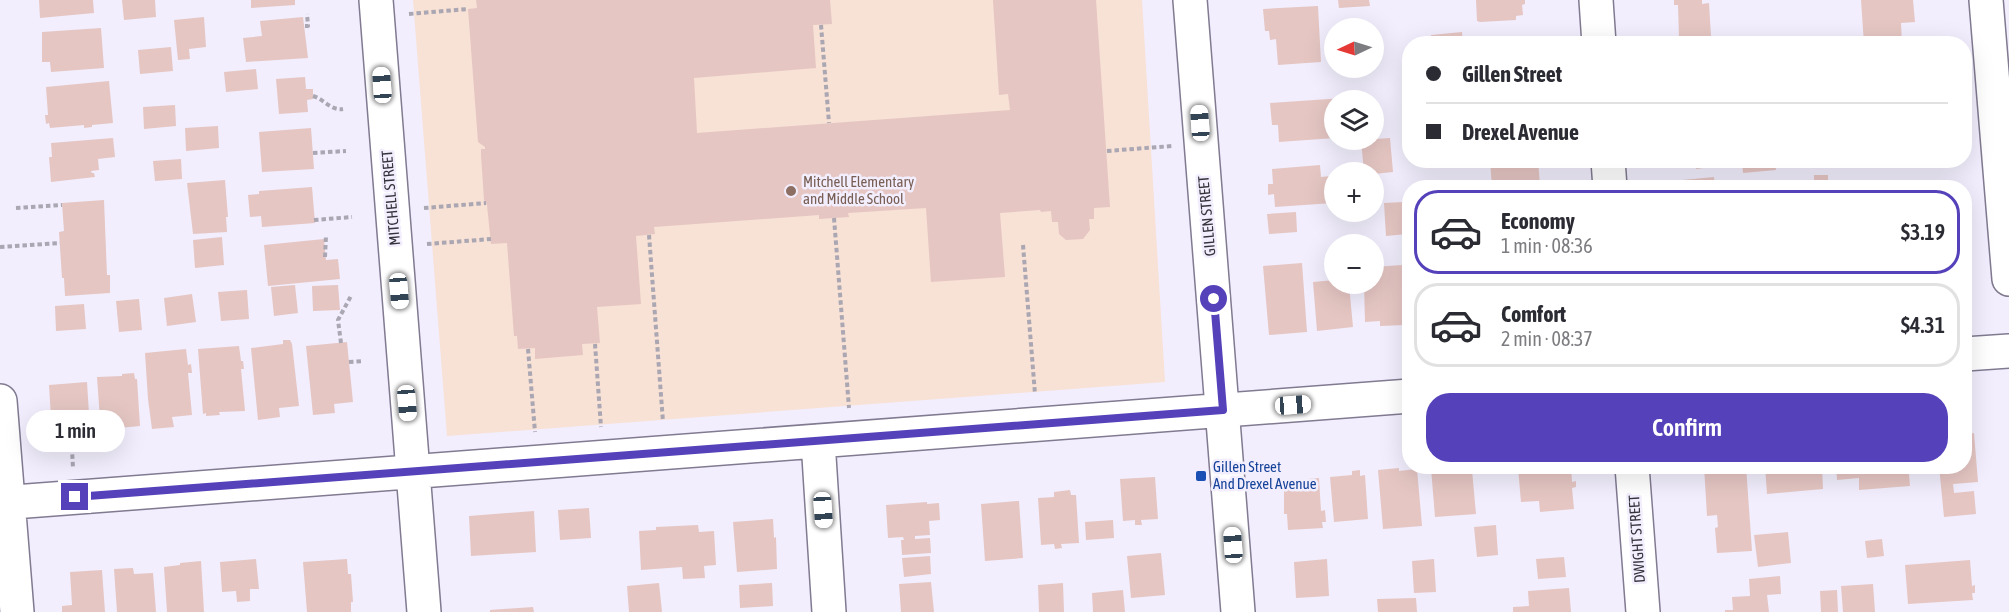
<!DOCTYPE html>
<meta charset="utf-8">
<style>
body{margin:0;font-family:"Asap Condensed",sans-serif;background:#f7f7f7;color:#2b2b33;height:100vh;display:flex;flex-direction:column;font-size:22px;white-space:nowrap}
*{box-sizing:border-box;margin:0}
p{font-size:20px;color:#7c7c81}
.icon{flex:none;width:33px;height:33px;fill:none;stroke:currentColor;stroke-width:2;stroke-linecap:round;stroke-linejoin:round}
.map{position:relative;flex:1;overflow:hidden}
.details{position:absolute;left:1402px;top:180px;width:570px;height:294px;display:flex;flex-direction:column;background:#fff;border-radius:24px;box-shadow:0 6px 24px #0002}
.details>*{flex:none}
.guide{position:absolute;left:1402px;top:36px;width:570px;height:132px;border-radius:24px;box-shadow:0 6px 24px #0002;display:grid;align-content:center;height:132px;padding:0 24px;background:#fff}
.needle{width:39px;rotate:266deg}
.buttons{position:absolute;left:1324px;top:18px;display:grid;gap:12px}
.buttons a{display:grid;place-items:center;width:60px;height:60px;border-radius:50%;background:#fff;box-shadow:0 6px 24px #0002;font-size:30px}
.end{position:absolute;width:27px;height:27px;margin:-14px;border:8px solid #5542ba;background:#fff;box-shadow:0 0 0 3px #fff}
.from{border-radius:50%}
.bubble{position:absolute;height:42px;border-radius:21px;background:#fff;box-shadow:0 6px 24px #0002;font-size:20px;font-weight:600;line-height:42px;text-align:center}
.car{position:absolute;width:18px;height:36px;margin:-18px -9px;border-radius:8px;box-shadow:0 0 4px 2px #0007;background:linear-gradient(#fff 24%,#345 0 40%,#fff 0 76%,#345 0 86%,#fff 0)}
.guide b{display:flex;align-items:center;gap:21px;height:57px;font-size:22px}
.guide b+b{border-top:2px solid #e1e1e2}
.guide i{width:15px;height:15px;background:#2b2b33}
ul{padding:10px 0 0;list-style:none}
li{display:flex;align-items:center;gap:18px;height:84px;margin:0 12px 9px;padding:0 12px;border:3px solid #e1e1e2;border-radius:24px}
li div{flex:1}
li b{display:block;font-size:22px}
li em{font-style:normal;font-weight:600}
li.active{border-color:#5542ba}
li>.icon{width:54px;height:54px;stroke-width:1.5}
.primary-button{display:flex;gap:12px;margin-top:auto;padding:12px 24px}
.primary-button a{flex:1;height:69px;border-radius:24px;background:#5542ba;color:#fff;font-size:24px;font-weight:600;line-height:69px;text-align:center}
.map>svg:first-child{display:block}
</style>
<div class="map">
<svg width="2009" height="612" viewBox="0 0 2009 612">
<rect width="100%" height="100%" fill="#f2eefd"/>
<!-- education -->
<path fill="#f8e1d5" d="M413,0h729l23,382 -718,54z"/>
<!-- building -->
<path fill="#e5c6c3" d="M39,0h54l1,13 -54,5z
M122,0h33l1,17 -32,3z
M251,0h44v5l-44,3z
M476,0h354l2,24 -19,1 3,43 -122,10 3,55 313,-23 -2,-16 -9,1 -6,-95h103l14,207 -16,1v11h-5l1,11 -7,9 -17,1 -7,-6 -1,-12h-6l-1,-11 -10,1 -1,-2 -40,3 5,64 -74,5 -5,-74 -78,5 1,4 -30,2v-4l-165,12 1,7 -19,2 5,68 -44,3 3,36 -18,1 1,11 -48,4v-11l-17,1 -1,-13h-3l-7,-93 -16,1 -4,-39 -3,-5 -3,-45v-6h4v-2l-7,-5 -10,-133 9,-1z
M1338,0h31l1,6 -31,2z
M1476,0h49v4l-3,1 1,10 -7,1v4l-36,2 -3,-1z
M1674,0h28v4l7,-1 2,33 -32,2 -1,-33h-4z
M1861,0h52l2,22 -14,1 1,21h-38z
M1318,6l3,56 -43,3 -2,-26 -6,1 -1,-9h-4l-2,-22z
M204,17l2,30 -17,2 1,10 -12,1 -4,-40z
M303,17l5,41 -62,4 -3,-24 19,-2 -2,-15z
M101,28l3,40 -53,4 -1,-10h-8v-30z
M1462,32l1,12h-31l-1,-9z
M1526,37l1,7h-42v-4z
M171,47l2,24 -33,3 -2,-24z
M256,69l2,20 -32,3 -2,-20z
M305,77l1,12h7v10l-6,1 1,12 -29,2 -3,-35z
M109,81l4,42 -21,2v2l-8,1v-3l-34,3 -1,-5 -3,1 -1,-9h3l-2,-28z
M1344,98l1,2h-10v38l-56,4 -1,-17h-6l-2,-22z
M175,105l1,21 -32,3 -1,-22z
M218,126l1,22 -33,3 -1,-23z
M311,128l3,41 -52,3 -3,-40z
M113,138l2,19 -17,2 1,11 -8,1 1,2h2l1,4 -44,5 -2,-25h3l-1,-14z
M1390,138l3,34 -19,2v-2h-10l-3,-32z
M181,159l1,20 -27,2 -2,-20z
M1490,160h48l2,25 -48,3z
M1680,160h53v2l-30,3v3l-7,1v-4l-15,1z
M1742,160h33l1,10 -33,3z
M1854,160h32v3l-31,2z
M1320,165l1,12 10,-1 2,27 -58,4 -1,-13 -6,1v-11h5l-1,-15z
M1814,175h14v9l8,-1v5h-25v-4h3z
M1714,177l1,11h-33v-8z
M225,180l3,37h-2l1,15 -34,2 -6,-51z
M312,187l3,36 -53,4 -1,-11 -11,1 -2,-22 11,-1v-3z
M104,200l3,75h3v18l-45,3 -1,-18h-2l-3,-46 5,-1 -2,-28z
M1404,202l3,32 -21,2 -2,-33z
M1296,212l1,20 -28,2 -2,-20z
M222,237l2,28 -29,3 -2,-28z
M324,239l2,21 12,-1 2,20 -72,7 -4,-41z
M1302,263l5,69 -38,3 -6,-69z
M1402,265l3,60 -25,1v-5l-15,1 -1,-38h10v-17z
M1335,280v4h14l4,43 -36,4 -4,-49z
M295,285l3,28 -24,3 -3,-29z
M338,285l2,25 -27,1 -1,-25z
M247,290l2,29 -28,2 -3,-29z
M192,294l4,28 -29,4 -3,-28z
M139,299l3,31 -23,2 -3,-31z
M84,304l2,25 -30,2 -1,-25z
M283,340h7l2,4 7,62 -20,2 1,9 -22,3 -7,-72 32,-4z
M347,342l6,60 -19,2 1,9 -22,2 -7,-69z
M239,346l2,15h2l1,8h-3l4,42 -26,1 1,3 -14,1v-3l-3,1 -5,-65z
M186,349l2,16 3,-1 1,9h-4l4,42 -20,2 2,10 -22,2 -4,-30 -3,-46z
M134,373l1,6h2l3,47 -21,2v-4l-11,1 -1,-6h-7l-3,-42 25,-1v-2z
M87,382l3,48 -38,4 -3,-49z
M1974,433l4,49 -25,2 1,9 20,-2 2,23 -32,3 -5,-51h26v-32z
M1461,466l1,5 10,-1 4,44 -41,3 -4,-49z
M1529,466h42l1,16 4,-1v6l-4,1 2,21 -34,3 -1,-11 -18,1 -3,-34z
M1704,466h42l6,85 -35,2 -2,-25 3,-1 -1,-12 -10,1z
M1765,466h57l1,23 -56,5z
M1836,466h85l1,7 -13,1 1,12 -51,4v-12l-22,2z
M1399,468v3l18,-2 5,57 -39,3 -5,-59z
M1360,470v6l5,-1 3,44 -34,3 -4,-45 22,-2v-4z
M1155,477l3,42 -17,1 1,5h-7v-5l-12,1 -3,-42z
M1319,478l2,33 4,-1 1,12h-4l1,6 -35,2 -1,-16h-3v-33z
M1070,490l1,5h5l3,48 -18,1 1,4 -7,1 -1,-5 -13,1 -3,-47 16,-1v-5z
M1017,501h2l4,57 -38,3 -4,-57z
M927,502v2l12,-1 1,17 -11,1 1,14 -15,1v3l15,-1 1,15 -29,2 -1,-15h3l-1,-3 -15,1 -2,-33z
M589,508l2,30 -31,2 -2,-30z
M534,511l2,41 -65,4 -2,-40z
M773,519l1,19 2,-1 1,32 -40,3 -4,-50z
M1113,520l1,18 -28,2 -1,-18z
M698,525l1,7 15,-1 2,34 -12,1 1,12 -22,1 -1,-12 -41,3 -2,-39 17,-1v-3z
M1496,525l2,30 -21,2 -3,-30z
M1788,532l3,31 -33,4 -4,-32z
M1882,539l2,17 -17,2 -2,-17z
M1161,553l4,42 -34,3 -4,-42z
M930,556l1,18 -27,3 -2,-19z
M1564,557l2,20 -28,2 -2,-20z
M256,559l3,30h-9v12l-13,1 -1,-11 -14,1 -2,-30z
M347,559l1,15h3l2,28h-2v10h-44l-4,-50z
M1327,559l2,37 -33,2 -2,-36z
M1434,559l2,33 -22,1 -2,-32z
M1970,560l2,26 3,-1v8h-3l1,7 -65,4 -3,-39z
M201,561l3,51h-37l-3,-45 16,-2v-2z
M133,568l1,6 19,-1 3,39h-39l-3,-43z
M102,570l3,42h-43v-6l10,-1 -2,-33z
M1780,576l1,18 -14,1 2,17h-44v-2h8l-1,-13 18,-1 -1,-17z
M931,582l3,30h-33l-2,-28z
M659,583l3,29h-33l-2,-26z
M772,583l1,23 -33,2 -1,-23z
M1063,583l1,29h-25l-1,-27z
M1873,584l2,28h-32l-2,-26z
M1569,588l2,24h-58v-5l16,-1 -1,-15z
M1123,590l2,22h-32l-1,-19z
M1837,590l1,22h-17l-1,-21z
M1416,598l1,14h-39l-1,-13z
M533,607l1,5h-44v-2z"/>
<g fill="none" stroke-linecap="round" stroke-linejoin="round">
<!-- minor casing -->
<g stroke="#817a91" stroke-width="36">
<path id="minor" d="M376,0l48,612
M1190,0l48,612
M1596,0l3,44
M1608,160l2,28
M1965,354l44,-3
M0,401l17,211
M818,441l11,171
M1632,466l11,146
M0,503l1410,-107"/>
</g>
<!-- major casing -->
<g stroke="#817a91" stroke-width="36">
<path id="major" d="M1986,0l23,279"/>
</g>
<!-- path -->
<path stroke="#aaa7b3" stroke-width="4" stroke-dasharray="4.5 3" stroke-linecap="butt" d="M409,14l59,-5
M821,25l8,98
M305,26h3l-1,-12
M313,96c11,3 18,15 30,13
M1107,151l65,-5
M313,153l33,-2
M16,208l46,-3
M424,208l62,-5
M834,218l15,190
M314,220l38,-3
M649,235l14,187
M427,244l64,-5
M1023,245l12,149
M0,247l60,-4
M325,257l1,-21
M341,343l-3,-23 13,-24
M595,344l6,83
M528,349l7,83
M349,362l14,-1
M71,432l2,36"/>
<!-- minor -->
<use href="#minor" stroke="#fff" stroke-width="33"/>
<!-- major -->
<use href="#major" stroke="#fff" stroke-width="33"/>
</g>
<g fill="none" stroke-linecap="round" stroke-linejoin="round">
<!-- route -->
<path stroke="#5542ba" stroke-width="8" d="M75,497l1148,-87 -9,-111"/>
</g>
<!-- markers -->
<circle fill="#8d6e63" stroke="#f2eefd" stroke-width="2" cx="791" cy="191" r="6"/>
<rect fill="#1a4fb4" stroke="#f2eefd" stroke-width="2" x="1195" y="470" width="12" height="12" rx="3"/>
<g text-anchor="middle" stroke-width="5" stroke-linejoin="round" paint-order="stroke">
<!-- education labels -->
<g font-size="15" fill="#785e54" stroke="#f2eefd" text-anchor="start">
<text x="803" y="187">Mitchell Elementary<tspan x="803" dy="17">and Middle School</tspan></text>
</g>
<!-- street labels -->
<g font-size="15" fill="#34323b" stroke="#f2eefd">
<text transform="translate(391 198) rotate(-95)" y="5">MITCHELL STREET</text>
<text transform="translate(1207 216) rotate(-95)" y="5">GILLEN STREET</text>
<text transform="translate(1637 539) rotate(-94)" y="5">DWIGHT STREET</text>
</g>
<!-- transit labels -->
<g font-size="15" fill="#164399" stroke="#f2eefd" text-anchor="start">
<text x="1213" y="472">Gillen Street<tspan x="1213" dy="17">And Drexel Avenue</tspan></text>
</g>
</g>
</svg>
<div class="buttons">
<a><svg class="needle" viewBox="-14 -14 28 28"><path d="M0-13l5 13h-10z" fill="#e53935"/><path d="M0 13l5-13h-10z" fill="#7c7c81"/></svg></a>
<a><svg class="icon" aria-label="layers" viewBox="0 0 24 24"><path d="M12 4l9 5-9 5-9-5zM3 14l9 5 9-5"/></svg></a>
<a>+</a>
<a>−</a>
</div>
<i class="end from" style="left:1214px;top:299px"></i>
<i class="end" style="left:75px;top:497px"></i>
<div class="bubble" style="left:26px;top:410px;width:99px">1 min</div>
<i class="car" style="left:382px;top:85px;rotate:356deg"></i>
<i class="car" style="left:1200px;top:123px;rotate:356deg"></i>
<i class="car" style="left:399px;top:291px;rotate:175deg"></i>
<i class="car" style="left:407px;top:403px;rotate:175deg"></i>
<i class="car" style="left:1293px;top:405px;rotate:86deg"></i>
<i class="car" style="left:823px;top:510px;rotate:176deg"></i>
<i class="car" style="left:1233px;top:545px;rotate:356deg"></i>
<div class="guide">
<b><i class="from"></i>Gillen Street</b>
<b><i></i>Drexel Avenue</b>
</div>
<section class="details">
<ul>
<li class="active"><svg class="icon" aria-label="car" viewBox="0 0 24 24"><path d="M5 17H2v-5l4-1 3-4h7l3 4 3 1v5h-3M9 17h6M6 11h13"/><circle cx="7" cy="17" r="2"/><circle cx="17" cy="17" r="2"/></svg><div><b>Economy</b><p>1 min · 08:36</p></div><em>$3.19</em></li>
<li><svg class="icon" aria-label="car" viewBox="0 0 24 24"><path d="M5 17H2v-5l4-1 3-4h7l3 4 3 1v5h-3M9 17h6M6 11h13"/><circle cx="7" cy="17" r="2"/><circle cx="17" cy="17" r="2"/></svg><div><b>Comfort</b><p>2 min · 08:37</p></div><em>$4.31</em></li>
</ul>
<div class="primary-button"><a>Confirm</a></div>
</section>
</div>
